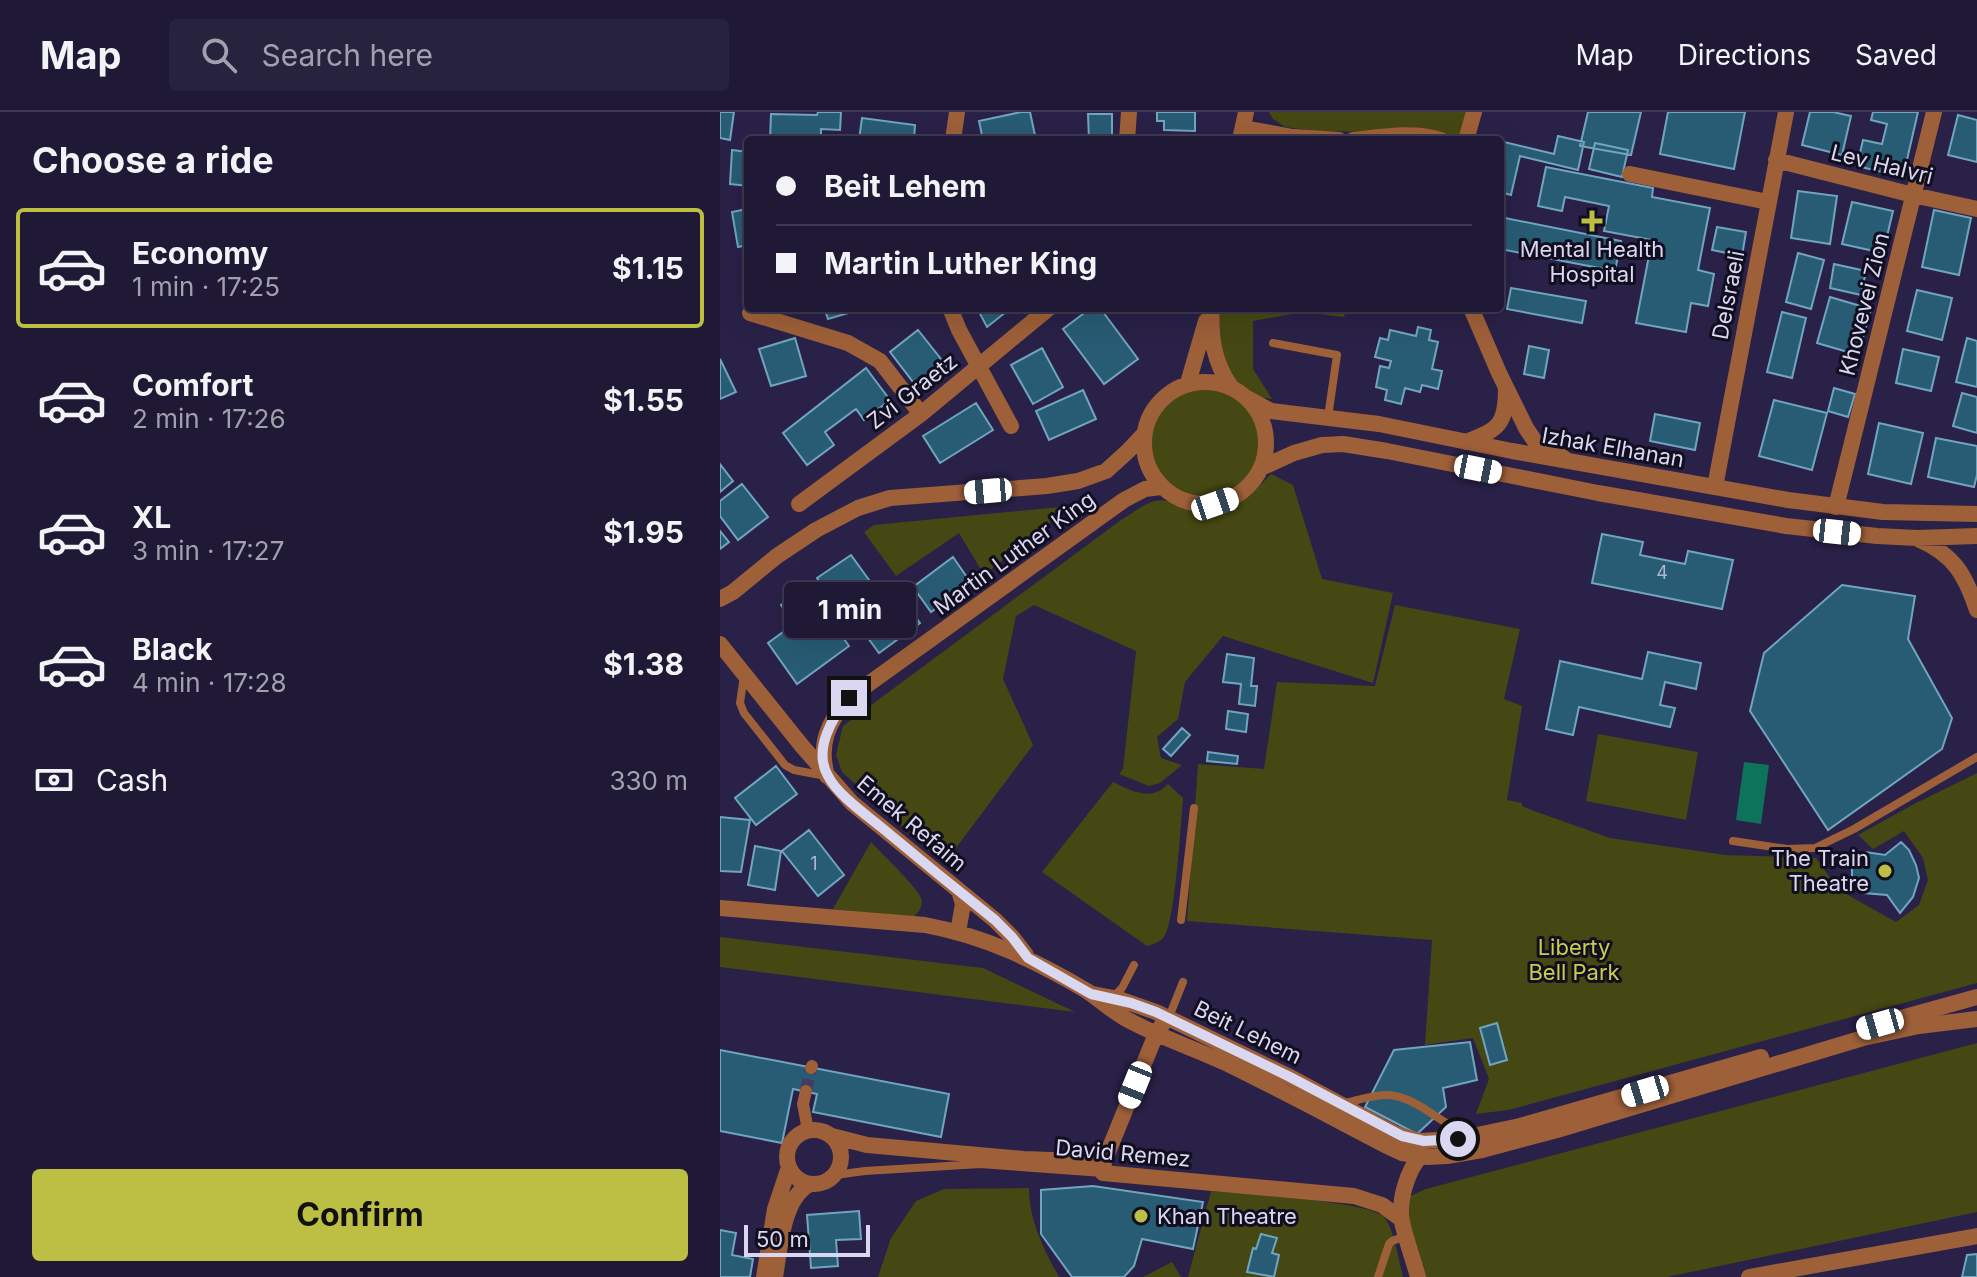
<!DOCTYPE html>
<meta charset="utf-8">
<style>
body{margin:0;font-family:Inter,sans-serif;background:#27223d;color:#f1f3f6;height:100vh;display:flex;flex-direction:column;font-size:30px;white-space:nowrap}
*{box-sizing:border-box;margin:0}
p{font-size:26px;color:#a1a0ad}
.icon{flex:none;width:44px;height:44px;fill:none;stroke:currentColor;stroke-width:2;stroke-linecap:round;stroke-linejoin:round}
.map{position:relative;flex:1;overflow:hidden}
.panel{display:flex;flex-direction:column;background:#1f1935;width:720px}
.panel>*{flex:none}
.guide{position:absolute;left:24px;top:24px;width:760px;height:176px;border-radius:8px;box-shadow:0 8px 32px #0002,0 0 0 2px #3c3850;display:grid;align-content:center;height:176px;padding:0 32px;background:#1f1935}
.scale{position:absolute;left:24px;bottom:20px;width:126px;box-sizing:border-box;padding-left:8px;border:4px solid #dad7f0;border-top:0;font-size:22px;line-height:28px;white-space:nowrap;color:#dad7f0;-webkit-text-stroke:6px #110e1f;paint-order:stroke}
.end{position:absolute;width:36px;height:36px;margin:-18px;border:10px solid #dad7f0;background:#111;box-shadow:0 0 0 4px #111}
.from{border-radius:50%}
.bubble{position:absolute;height:56px;border-radius:8px;background:#1f1935;box-shadow:0 8px 32px #0002,0 0 0 2px #3c3850;font-size:26px;font-weight:700;line-height:56px;text-align:center}
.car{position:absolute;width:24px;height:48px;margin:-24px -12px;border-radius:10px;box-shadow:0 0 6px 2px #0007;background:linear-gradient(#fff 24%,#345 0 40%,#fff 0 76%,#345 0 86%,#fff 0)}
.guide b{display:flex;align-items:center;gap:28px;height:76px;font-size:30px}
.guide b+b{border-top:2px solid #3c3850}
.guide i{width:20px;height:20px;background:#f1f3f6}
ul{padding:0;list-style:none}
li{display:flex;align-items:center;gap:24px;height:120px;margin:0 16px 12px;padding:0 16px;border:4px solid transparent;border-radius:8px}
li div{flex:1}
li b{display:block;font-size:30px}
li em{font-style:normal;font-weight:700}
li.current{border-color:#bcbf44}
li>.icon{width:72px;height:72px;stroke-width:1.5}
h2{padding:0 32px;font-size:36px;line-height:96px}
.pay{display:flex;align-items:center;gap:20px;height:88px;padding:0 32px;font-size:30px}
.pay p{margin-inline-start:auto}
.action{display:flex;gap:16px;margin-top:auto;padding:16px 32px}
.action a{flex:1;height:92px;border-radius:8px;background:#bcbf44;color:#111;font-size:32px;font-weight:700;line-height:92px;text-align:center}
header{display:flex;align-items:center;gap:48px;box-sizing:border-box;height:112px;padding:0 40px;background:#1f1935;border-bottom:2px solid #3c3850}
header strong{font-size:38px}
nav{display:flex;gap:44px;margin-inline-start:auto;font-size:28px}
.search{width:560px;height:72px;background:#27223d;display:flex;align-items:center;gap:20px;box-sizing:border-box;padding:0 28px;border-radius:8px;color:#a1a0ad;font-size:30px}
main{display:flex;flex:1;min-height:0}
.map>svg:first-child{display:block}
</style>
<header>
<strong>Map</strong>
<div class="search"><svg class="icon" aria-label="search" viewBox="0 0 24 24"><circle cx="10" cy="10" r="6"/><path d="M15 15l6 6"/></svg>Search here</div>
<nav><a>Map</a><a>Directions</a><a>Saved</a></nav>
</header>
<main>
<section class="panel">
<h2>Choose a ride</h2>
<ul>
<li class="current"><svg class="icon" aria-label="car" viewBox="0 0 24 24"><path d="M5 17H2v-5l4-1 3-4h7l3 4 3 1v5h-3M9 17h6M6 11h13"/><circle cx="7" cy="17" r="2"/><circle cx="17" cy="17" r="2"/></svg><div><b>Economy</b><p>1 min · 17:25</p></div><em>$1.15</em></li>
<li><svg class="icon" aria-label="car" viewBox="0 0 24 24"><path d="M5 17H2v-5l4-1 3-4h7l3 4 3 1v5h-3M9 17h6M6 11h13"/><circle cx="7" cy="17" r="2"/><circle cx="17" cy="17" r="2"/></svg><div><b>Comfort</b><p>2 min · 17:26</p></div><em>$1.55</em></li>
<li><svg class="icon" aria-label="car" viewBox="0 0 24 24"><path d="M5 17H2v-5l4-1 3-4h7l3 4 3 1v5h-3M9 17h6M6 11h13"/><circle cx="7" cy="17" r="2"/><circle cx="17" cy="17" r="2"/></svg><div><b>XL</b><p>3 min · 17:27</p></div><em>$1.95</em></li>
<li><svg class="icon" aria-label="car" viewBox="0 0 24 24"><path d="M5 17H2v-5l4-1 3-4h7l3 4 3 1v5h-3M9 17h6M6 11h13"/><circle cx="7" cy="17" r="2"/><circle cx="17" cy="17" r="2"/></svg><div><b>Black</b><p>4 min · 17:28</p></div><em>$1.38</em></li>
</ul>
<div class="pay"><svg class="icon" aria-label="cash" viewBox="0 0 24 24"><path d="M3 7h18v10H3z"/><circle cx="12" cy="12" r="2"/></svg>Cash<p>330 m</p></div>
<div class="action"><a>Confirm</a></div>
</section>
<div class="map">
<svg width="1257" height="1165" viewBox="0 0 1257 1165">
<rect width="100%" height="100%" fill="#292147"/>
<!-- green -->
<path fill="#464813" d="M549,0h200l-11,28 -17,-7 -126,-2 -30,-4 -12,-8z
M500,196h127l-3,9 -41,-5 -50,9v48l19,30 -19,-3 -14,-10 -12,-17 -8,-21z
M426 331a59 59 0 1 1 118 0a59 59 0 1 1-118 0Z
M551,362l22,11 29,94 71,14 -20,90 -150,-47 -38,46 -7,37 -21,18 4,21 21,7 -22,18 -11,3 -30,-12 4,-5 13,-118 -102,-46 -18,11 -13,63 30,66 -89,119 -102,-92 -6,-17 7,-29 278,-206c10,-6 21,-15 33,-19 12,-3 24,3 36,7 36,11 58,-10 81,-34z
M351,394l-87,69 -25,-42 -63,43 -32,-44 10,-7z
M675,493l125,24 -16,70 18,7 -15,94 15,3v3l12,5 76,27 115,17 91,3 23,32 57,32 23,-17 9,-25 -5,-22 -19,-27 -31,18 -15,-14 56,-31 63,-31v210l-469,127 -32,4 13,-35 -16,-41 -48,7 7,-105 -245,-19 11,-157 66,5 13,-87 98,4z
M878,622l100,18 -12,68 -100,-19z
M393,670c19,9 38,20 55,2l15,14c-2,24 -8,125 -19,139 -4,5 -10,7 -17,9l-105,-74z
M151,730c9,10 50,48 51,59 0,7 -4,12 -9,16l-80,-8z
M0,825l263,31 92,44 -355,-45z
M1257,931v169l-310,65h-246l-20,-62 5,-17 20,-9z
M309,1076c0,32 15,62 30,89h-181l13,-39 25,-37 28,-12z
M491,1079c29,3 159,10 173,26 10,11 15,45 19,60h-215z
M452,1150l9,15h-38z"/>
<!-- water -->
<path fill="#0e735b" d="M1024,650l25,3 -8,59 -25,-4z"/>
<!-- building -->
<path fill="#285c74" stroke="#71a5bf" stroke-width="2" d="M0,0h14l-4,28 -10,-2z
M98,0h23l-1,18 -19,-1v11h-51l1,-26 46,1z
M301,0h9l6,28h-53l-4,-19z
M437,0h38v19l-31,-1v-9h-7z
M868,0h53l-10,43 -51,-9z
M948,0h77l-11,57 -74,-15z
M1090,0h23l18,4 -9,39 -40,-10z
M1153,0h45l-15,65 -46,-11 6,-26 19,4 5,-20 -16,-4z
M368,2h24v26h-23z
M1238,3l19,5v42l-29,-7z
M142,6l53,7 -1,15h-55z
M838,24l26,6 -6,28 -58,-14 -9,39 -11,-3v-51l54,13z
M875,31l33,7 -6,27 -33,-8z
M12,38l16,2v34l-18,-2z
M826,55l107,21 -1,9 58,11 -12,62 16,4 -6,32 -17,-3 -5,29 -50,-9 16,-83 -48,-9 5,-25 -44,-9 -3,14 -24,-5z
M1078,79l39,5 -7,48 -39,-6z
M1132,90l41,9 -10,42 -41,-9z
M25,91h3v14l-3,1 3,27 -10,2 -6,-35 15,-3z
M1214,98l37,8 -12,57 -37,-8z
M780,105l121,24 -6,30 -115,-22z
M997,115l29,5 -4,24 -30,-6z
M1078,141l26,7 -13,49 -25,-7z
M1114,152l32,7 -5,24 -31,-7z
M791,176l75,13 -4,22 -75,-14z
M1197,178l35,8 -10,42 -35,-9z
M1110,185l41,12 -13,46 -41,-12z
M104,196h37l1,1 -34,10z
M257,196h34l-24,19z
M371,196h9l38,51 -34,25 -41,-55z
M1062,200l24,6 -14,60 -25,-6z
M698,215l13,3 -2,10 9,2 -6,27 10,2 -4,18 -16,-4 -2,7 -15,-4 -4,16 -16,-4 2,-10 -11,-3 4,-21 9,2 2,-7 -16,-4 5,-19 8,2 2,-10 26,6z
M198,218l31,39 -29,22 -30,-39z
M75,226l11,38 -35,10 -12,-37z
M1247,226l10,3v46l-21,-5z
M809,234l20,4 -5,28 -20,-4z
M322,236l21,39 -30,17 -22,-39z
M1183,237l36,8 -8,34 -35,-8z
M0,247l16,33 -16,7z
M146,256l24,32 -26,20 -8,-11 -31,23 9,13 -27,20 -24,-32z
M1114,276l21,6 -7,23 -20,-6z
M363,278l13,29 -47,21 -13,-29z
M1242,281l15,4v36l-24,-7z
M1054,288l53,13 -15,57 -53,-14z
M256,291l17,27 -53,33 -17,-27z
M935,302l45,9 -5,27 -45,-9z
M1159,311l44,10 -12,51 -43,-10z
M1216,326l41,8v29l-3,12 -46,-10z
M0,352l13,17 -13,11z
M22,372l26,33 -30,23 -18,-24v-15z
M0,419l9,11 -9,7z
M882,422l41,8 -3,13 45,9 3,-13 45,9 -11,49 -130,-26z
M131,443l18,25 -35,24 -17,-26z
M233,445l18,26 -40,29 -18,-25z
M1122,473l73,11 -7,43 44,79 -10,31 -114,81 -78,-119 14,-58z
M87,474l42,60 -52,38 -29,-41 26,-19 -13,-19z
M181,485l19,26 -41,30 -19,-26z
M928,540l53,11 -5,26 -31,-7 -5,23 15,3 -5,19 -91,-20 -6,28 -27,-6 14,-68 82,18z
M507,542l27,4 -3,28h6l-2,20 -16,-2 2,-20 -18,-2z
M508,599l20,3 -2,18 -20,-3z
M462,616l8,7 -19,21 -8,-7z
M488,640l30,4 -1,8 -30,-3z
M56,654l21,28 -41,31 -21,-27z
M0,705l30,3 -9,52 -21,-1z
M89,718l35,45 -26,21 -36,-45z
M1181,730l8,8 7,15 3,13 -6,19 -13,16 -13,-18 -24,-2 -11,-12v-18l14,-11 19,3z
M35,734l26,5 -6,39 -27,-5z
M777,911l10,37 -17,5 -10,-37z
M750,930l7,38 -34,8 3,19 -29,27 -52,-27 29,-57z
M0,938l229,44 -8,43 -128,-25 4,-18 -24,-5 -11,54 -62,-12z
M373,1074l110,16 -10,47 -51,-10 -8,27 -10,11h-52l-31,-43v-44z
M139,1099l2,28 -25,1 2,26 -27,2 -4,-53z
M0,1118l16,3 -4,22 21,4 -3,18h-30z
M541,1122l16,4 -5,15 7,2 -5,22 -27,-5 6,-24 3,1z
M1257,1142v23h-15l5,-22z"/>
<g fill="none" stroke-linecap="round" stroke-linejoin="round">
<!-- pedestrian-tunnel -->
<path stroke="#443c60" stroke-width="12" stroke-dasharray="12 6" stroke-linecap="butt" d="M86,979l5,-23"/>
<!-- service -->
<path stroke="#9e6039" stroke-width="8" d="M553,231l64,12 -9,62
M24,564l-4,27 4,10 41,52 9,5 32,6
M1013,729l54,8 28,-1 39,-19 123,-72
M461,808l13,-112
M393,885l9,-9 12,-23
M449,905l14,-35
M625,991c15,-3 29,-9 44,-8 31,3 51,30 80,39
M115,1063l30,-4 115,-7 123,9
M658,1165l11,-33 3,-3 14,-5"/>
<!-- pedestrian -->
<path stroke="#9e6039" stroke-width="12" d="M91,956l1,-2
M86,979l-3,13 4,21"/>
<!-- minor -->
<path stroke="#9e6039" stroke-width="16" d="M523,16l50,9 46,3
M233,28l4,-28
M407,28l2,-28
M633,28c29,-3 60,-9 88,0
M746,28l8,-28
M1056,48l137,35 64,14
M910,62l138,28
M230,196l9,22 52,96
M751,196l28,65 27,55 10,15 28,15
M30,201l98,30 32,18 41,53
M746,330c33,-13 40,-17 40,-54
M995,375l71,-375
M79,392l122,-90 128,-106
M1116,395l98,-395
M383,1061l251,23 28,9 19,14
M698,1165c-5,-18 -12,-37 -16,-55 -4,-20 5,-52 19,-66
M1029,1165l228,-41"/>
<!-- tertiary -->
<path stroke="#9e6039" stroke-width="16" d="M520,28l6,-28
M492,196c-2,30 2,54 19,79
M424 331a61 61 0 1 1 122 0a61 61 0 1 1-122 0Z
M468,271l18,-62
M527,286l24,13 108,13 133,27 276,49 95,12 94,2
M541,356l33,-15 28,-8 21,-1 44,7 211,42 188,33 91,10 40,2 60,-2
M1198,427c36,16 47,35 59,71
M0,487l13,-7 44,-36 39,-26 42,-22 32,-10 157,-12 31,-5 28,-10 21,-19 17,-18
M0,532l82,102 50,57 143,117 17,17 14,18
M107,664c-9,-32 1,-54 22,-78l275,-198 21,-11 16,-2
M0,796l205,17c59,11 110,35 162,66 15,10 28,23 45,31 32,17 67,28 100,44 53,26 105,54 157,81l13,6 25,4 20,-1 35,-6 75,-20 306,-92 56,-12 58,-7
M238,820l5,-28 -4,-13
M373,882l26,5 37,13 134,65 106,57 23,7 39,-2 62,-13 241,-69
M1156,913l101,-28
M67 1045a27 27 0 1 1 54 0a27 27 0 1 1-54 0Z
M112,1024l35,9 157,14 80,3
M383,1061l1,-11 52,-128 6,-9
M44,1165l11,-68 14,-42
M55,1165c5,-27 7,-79 35,-93"/>
</g>
<g fill="none" stroke-linecap="round" stroke-linejoin="round">
<!-- route -->
<path stroke="#dad7f0" stroke-width="10" d="M129,586c-17,19 -36,52 -21,78 10,19 36,37 53,51 37,31 75,62 114,93l17,17 16,21 63,36 40,9 25,9 134,65 112,59 22,5 34,-2"/>
</g>
<!-- markers -->
<g fill="#bcbf44" stroke="#110e1f" stroke-width="3">
<path d="M868 97h8v8h8v8h-8v8h-8v-8h-8v-8h8z"/>
<circle cx="1165" cy="759" r="8"/>
<circle cx="421" cy="1104" r="8"/>
</g>
<g text-anchor="middle" stroke-width="6" stroke-linejoin="round" paint-order="stroke">
<!-- number labels -->
<g font-size="18" fill="#aeb8d1">
<text x="942" y="467">4</text>
<text x="94" y="758">1</text>
</g>
<!-- street labels -->
<g font-size="22" fill="#dad7f0" stroke="#110e1f">
<text transform="translate(1162 52) rotate(14)" y="8">Lev HaIvri</text>
<text transform="translate(1008 183) rotate(-79)" y="8">DeIsraeli</text>
<text transform="translate(1144 192) rotate(-76)" y="8">Khovevei Zion</text>
<text transform="translate(192 279) rotate(-38)" y="8">Zvi Graetz</text>
<text transform="translate(893 335) rotate(10)" y="8">Izhak Elhanan</text>
<text transform="translate(294 441) rotate(-36)" y="8">Martin Luther King</text>
<text transform="translate(192 711) rotate(40)" y="8">Emek Refaim</text>
<text transform="translate(528 920) rotate(26)" y="8">Beit Lehem</text>
<text transform="translate(403 1041) rotate(5)" y="8">David Remez</text>
</g>
<!-- poi labels -->
<g font-size="22" fill="#dad7f0" stroke="#110e1f">
<text x="872" y="145">Mental Health<tspan x="872" dy="25">Hospital</tspan></text>
<text x="1149" y="754" text-anchor="end">The Train<tspan x="1149" dy="25">Theatre</tspan></text>
<text x="437" y="1112" text-anchor="start">Khan Theatre</text>
</g>
<!-- park labels -->
<g font-size="22" fill="#cace4e" stroke="#110e1f">
<text x="854" y="843">Liberty<tspan x="854" dy="25">Bell Park</tspan></text>
</g>
</g>
</svg>
<div class="scale">50 m</div>
<i class="end from" style="left:738px;top:1027px"></i>
<i class="end" style="left:129px;top:586px"></i>
<div class="bubble" style="left:64px;top:470px;width:132px">1 min</div>
<i class="car" style="left:758px;top:357px;rotate:101deg"></i>
<i class="car" style="left:268px;top:379px;rotate:265deg"></i>
<i class="car" style="left:495px;top:392px;rotate:71deg"></i>
<i class="car" style="left:1117px;top:420px;rotate:96deg"></i>
<i class="car" style="left:1160px;top:912px;rotate:254deg"></i>
<i class="car" style="left:415px;top:973px;rotate:202deg"></i>
<i class="car" style="left:925px;top:979px;rotate:253deg"></i>
<div class="guide">
<b><i class="from"></i>Beit Lehem</b>
<b><i></i>Martin Luther King</b>
</div>
</div>
</main>
